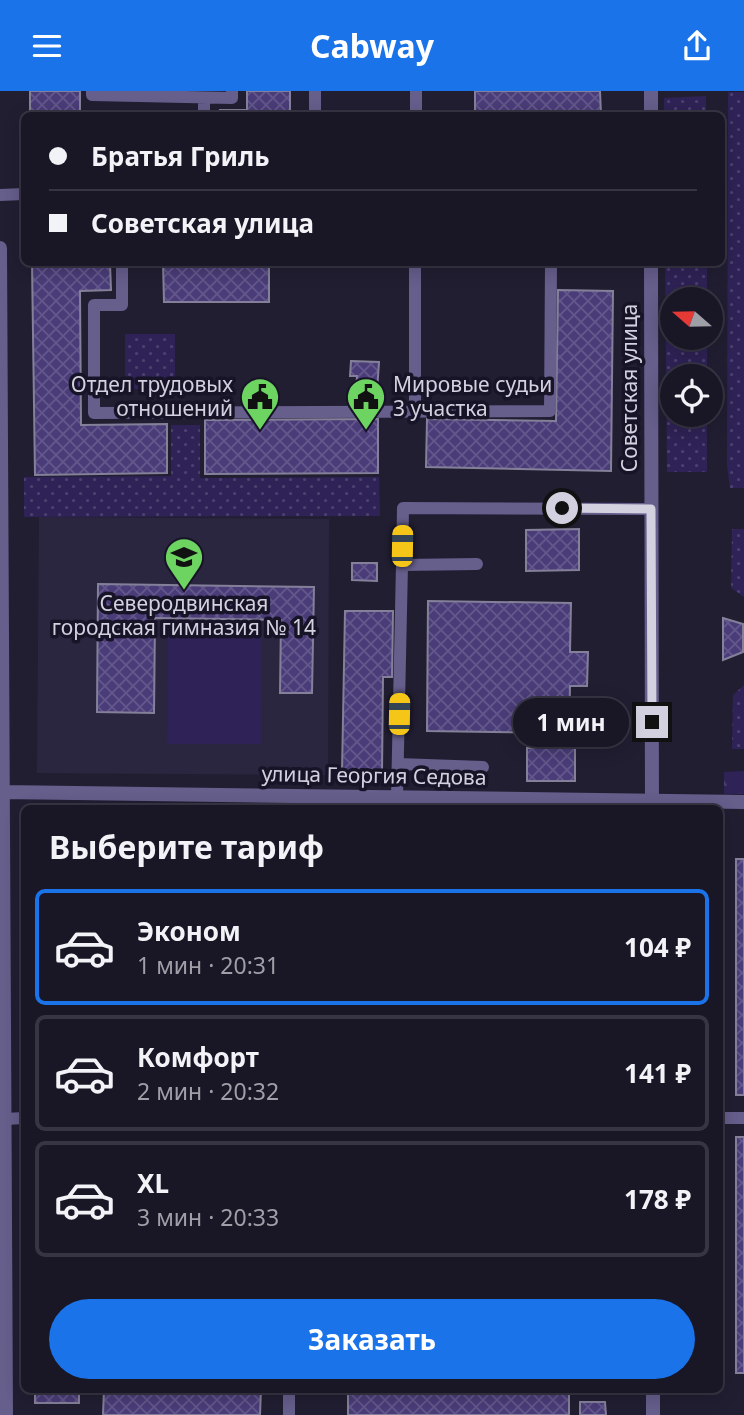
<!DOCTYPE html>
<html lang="ru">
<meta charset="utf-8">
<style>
body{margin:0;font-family:"Noto Sans",sans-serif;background:#221f2e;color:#f1f3f6;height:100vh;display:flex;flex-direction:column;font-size:26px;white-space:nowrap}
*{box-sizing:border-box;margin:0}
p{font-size:23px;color:#9f9fa7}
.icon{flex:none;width:38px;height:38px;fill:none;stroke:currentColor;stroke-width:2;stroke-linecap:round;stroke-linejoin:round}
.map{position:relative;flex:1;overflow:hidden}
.side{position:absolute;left:21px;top:714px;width:702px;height:588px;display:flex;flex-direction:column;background:#191626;border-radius:10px;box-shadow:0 4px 18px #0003,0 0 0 2px #373543}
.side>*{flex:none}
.banner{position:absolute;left:21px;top:21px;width:704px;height:154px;border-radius:10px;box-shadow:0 4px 18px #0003,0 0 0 2px #373543;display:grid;align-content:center;height:154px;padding:0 28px;background:#191626}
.needle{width:46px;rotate:290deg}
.controls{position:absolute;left:660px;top:196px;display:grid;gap:14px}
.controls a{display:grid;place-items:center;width:63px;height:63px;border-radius:50%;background:#191626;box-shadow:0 4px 18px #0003,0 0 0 2px #373543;font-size:35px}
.end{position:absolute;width:32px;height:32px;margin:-16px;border:9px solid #d3d1df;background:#111;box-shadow:0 0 0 4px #111}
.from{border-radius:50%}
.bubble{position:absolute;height:49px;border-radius:24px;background:#191626;box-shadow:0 4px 18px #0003,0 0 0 2px #373543;font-size:23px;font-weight:700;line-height:49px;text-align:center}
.car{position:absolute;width:21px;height:42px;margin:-21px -10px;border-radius:9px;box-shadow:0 0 5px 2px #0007;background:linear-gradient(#f5c518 24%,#345 0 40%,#f5c518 0 76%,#345 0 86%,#f5c518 0)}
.banner b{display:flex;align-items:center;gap:24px;height:66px;font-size:26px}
.banner b+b{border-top:2px solid #373543}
.banner i{width:18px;height:18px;background:#f1f3f6}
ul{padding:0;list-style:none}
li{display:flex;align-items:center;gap:21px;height:116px;margin:0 14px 10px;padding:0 14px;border:4px solid #373543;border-radius:10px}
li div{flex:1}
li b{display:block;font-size:26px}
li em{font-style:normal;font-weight:700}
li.current{border-color:#1a73e8}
li>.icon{width:63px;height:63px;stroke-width:1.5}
h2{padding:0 28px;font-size:32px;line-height:84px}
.primary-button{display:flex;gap:14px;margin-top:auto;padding:14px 28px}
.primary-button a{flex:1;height:80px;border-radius:42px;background:#1a73e8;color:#fff;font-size:28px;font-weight:700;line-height:80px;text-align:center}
header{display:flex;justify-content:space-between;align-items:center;height:91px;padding:0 28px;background:#1a73e8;color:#fff;font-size:32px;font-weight:700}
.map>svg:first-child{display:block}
</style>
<header><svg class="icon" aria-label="menu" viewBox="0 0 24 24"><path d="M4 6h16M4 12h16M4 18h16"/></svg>Cabway<svg class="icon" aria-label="share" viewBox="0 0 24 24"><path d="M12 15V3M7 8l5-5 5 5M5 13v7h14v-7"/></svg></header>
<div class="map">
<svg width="744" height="1324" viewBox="0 0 744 1324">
<defs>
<pattern id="green-dots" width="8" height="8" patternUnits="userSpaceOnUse" patternTransform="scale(1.75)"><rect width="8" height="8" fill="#2f2256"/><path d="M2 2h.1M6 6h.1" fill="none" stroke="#4c416e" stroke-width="1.8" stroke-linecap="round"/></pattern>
<pattern id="forest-firs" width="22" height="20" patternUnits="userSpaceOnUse" patternTransform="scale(1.75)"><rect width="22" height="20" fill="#2f2256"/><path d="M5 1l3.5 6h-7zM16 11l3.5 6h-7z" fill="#4c416e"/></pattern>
<pattern id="building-cross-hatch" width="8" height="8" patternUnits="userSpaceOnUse" patternTransform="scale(1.75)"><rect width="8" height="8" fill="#4a3c78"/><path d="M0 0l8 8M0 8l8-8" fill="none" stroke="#63578b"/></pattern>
</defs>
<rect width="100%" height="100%" fill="#211e32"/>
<!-- built -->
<path fill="#2b2640" d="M39,426l290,2 -1,256 -291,-2z"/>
<!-- green -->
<path fill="url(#green-dots)" d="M728,1h16v396h-14l-3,-23z
M706,5v19h-42v-17z
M665,172h42v36h-35v39h35v38h-35v39h35v57h-40z
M125,243h50v55h-50z
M171,334h29v53l179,-1 1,39 -356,1v-40l147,-1z
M732,438h12v68l-13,-9z
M744,594v64h-12l1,-54z"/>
<!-- forest -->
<path fill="url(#forest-firs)" d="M744,680v23h-20v-22z"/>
<!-- pitch -->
<path fill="#2f2256" d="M168,545l94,1 -1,107h-94z"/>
<!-- building -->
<path fill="url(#building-cross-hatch)" stroke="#848099" stroke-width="2" d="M30,0h50v21h115v3h-165z
M247,0h43v24h-70v-5h27z
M475,0h125l1,24h-126z
M32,172h78l1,27 -31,1 1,134 86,-1v49l-132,2z
M163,172h106v39h-105z
M558,199l55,1 -2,180 -185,-4 1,-48 129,2z
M351,270l28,1 -2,29 -21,-1 1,-14h-7z
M378,328v54l-173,1v-54z
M579,438v41l-53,1v-41z
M352,472h25v18l-25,-1z
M98,493l216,3 -2,106h-32l1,-73 -126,-2 -1,95 -57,-1z
M428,510l143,2 -1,49h18l-1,34h-17l-1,47 -142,-2z
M345,520h48l-1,66h-9l-1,96h-40z
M723,527l20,6v28l-20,8z
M527,657h48v33h-48z
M736,768h8v236h-8z
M736,1046h8v236h-8z
M35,1298h44v14h-44z
M104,1298h157l-1,26h-157z
M348,1298h221v26h-221z
M580,1311h25l1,13h-26z"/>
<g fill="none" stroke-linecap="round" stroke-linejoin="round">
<!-- service -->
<path stroke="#665e8b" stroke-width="12" d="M92,0v4l140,3v-7
M315,0v24
M204,7v17
M416,24v-24
M0,104l24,-1
M122,172v42h-28v108l456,-2 1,-148
M415,321v-149
M402,474l1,-57 248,1
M398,673l85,3
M397,706l5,-232 75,-1
M719,1027h25
M5,1028l19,-1
M289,1324v-26"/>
<!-- minor -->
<path stroke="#665e8b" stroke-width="14" d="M0,157l6,1167
M3,701l741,10"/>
<!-- tertiary -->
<path stroke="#665e8b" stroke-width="14" d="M651,0v24
M651,172l1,546
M653,1298v26"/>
</g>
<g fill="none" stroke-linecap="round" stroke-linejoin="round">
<!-- route -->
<path stroke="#d3d1df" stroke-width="9" d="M562,417l89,1 1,213"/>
</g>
<!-- icons -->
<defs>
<g id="civic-pin" transform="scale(2.0125)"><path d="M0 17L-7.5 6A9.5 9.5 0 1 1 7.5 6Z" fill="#6dd361" stroke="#181428"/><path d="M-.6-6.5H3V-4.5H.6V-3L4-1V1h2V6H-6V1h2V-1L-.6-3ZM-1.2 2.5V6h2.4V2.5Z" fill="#111"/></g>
<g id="school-pin" transform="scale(2.0125)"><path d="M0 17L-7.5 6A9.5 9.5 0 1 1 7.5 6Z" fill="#6dd361" stroke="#181428"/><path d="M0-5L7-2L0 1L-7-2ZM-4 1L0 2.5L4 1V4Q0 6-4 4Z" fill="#111"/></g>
</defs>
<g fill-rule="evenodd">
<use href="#civic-pin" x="260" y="306"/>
<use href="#civic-pin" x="366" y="306"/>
<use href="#school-pin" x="184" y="466"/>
</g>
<g text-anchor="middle" stroke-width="7" stroke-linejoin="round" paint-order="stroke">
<!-- poi labels -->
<g font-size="21" fill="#d3d1df" stroke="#181428" text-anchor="end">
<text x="233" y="301">Отдел трудовых<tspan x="233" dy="24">отношений</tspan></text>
<text x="393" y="301" text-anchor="start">Мировые судьи<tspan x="393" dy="24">3 участка</tspan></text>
<text x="184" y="520" text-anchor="middle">Северодвинская<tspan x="184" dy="24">городская гимназия № 14</tspan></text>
</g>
<!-- street labels -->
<g font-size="21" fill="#d3d1df" stroke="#181428">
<text transform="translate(630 297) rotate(-90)" y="7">Советская улица</text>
<text transform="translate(374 685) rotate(1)" y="7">улица Георгия Седова</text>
</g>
</g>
</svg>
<div class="controls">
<a><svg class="needle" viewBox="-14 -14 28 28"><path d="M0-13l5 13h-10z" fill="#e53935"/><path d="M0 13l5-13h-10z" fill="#9f9fa7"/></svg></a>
<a><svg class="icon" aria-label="locate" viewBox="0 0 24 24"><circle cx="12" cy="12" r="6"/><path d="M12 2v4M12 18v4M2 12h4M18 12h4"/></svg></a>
</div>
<i class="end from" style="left:562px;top:417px"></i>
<i class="end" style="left:652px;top:631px"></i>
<div class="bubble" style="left:513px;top:607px;width:116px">1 мин</div>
<i class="car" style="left:402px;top:455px;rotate:1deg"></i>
<i class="car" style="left:399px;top:623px;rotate:1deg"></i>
<div class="banner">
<b><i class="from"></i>Братья Гриль</b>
<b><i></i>Советская улица</b>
</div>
<section class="side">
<h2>Выберите тариф</h2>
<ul>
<li class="current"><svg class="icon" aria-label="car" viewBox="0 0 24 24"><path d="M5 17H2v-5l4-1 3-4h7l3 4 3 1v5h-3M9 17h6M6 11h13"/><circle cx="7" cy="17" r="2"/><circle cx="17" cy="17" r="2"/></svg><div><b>Эконом</b><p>1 мин · 20:31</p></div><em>104 ₽</em></li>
<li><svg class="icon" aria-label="car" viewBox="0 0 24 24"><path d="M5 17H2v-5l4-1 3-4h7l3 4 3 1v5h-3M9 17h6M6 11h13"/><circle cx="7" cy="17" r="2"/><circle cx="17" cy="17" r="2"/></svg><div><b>Комфорт</b><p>2 мин · 20:32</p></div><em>141 ₽</em></li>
<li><svg class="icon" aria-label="car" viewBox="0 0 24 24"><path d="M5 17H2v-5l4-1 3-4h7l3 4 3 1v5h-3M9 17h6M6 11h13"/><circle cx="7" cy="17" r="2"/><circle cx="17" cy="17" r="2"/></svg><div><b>XL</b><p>3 мин · 20:33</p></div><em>178 ₽</em></li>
</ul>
<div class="primary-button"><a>Заказать</a></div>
</section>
</div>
